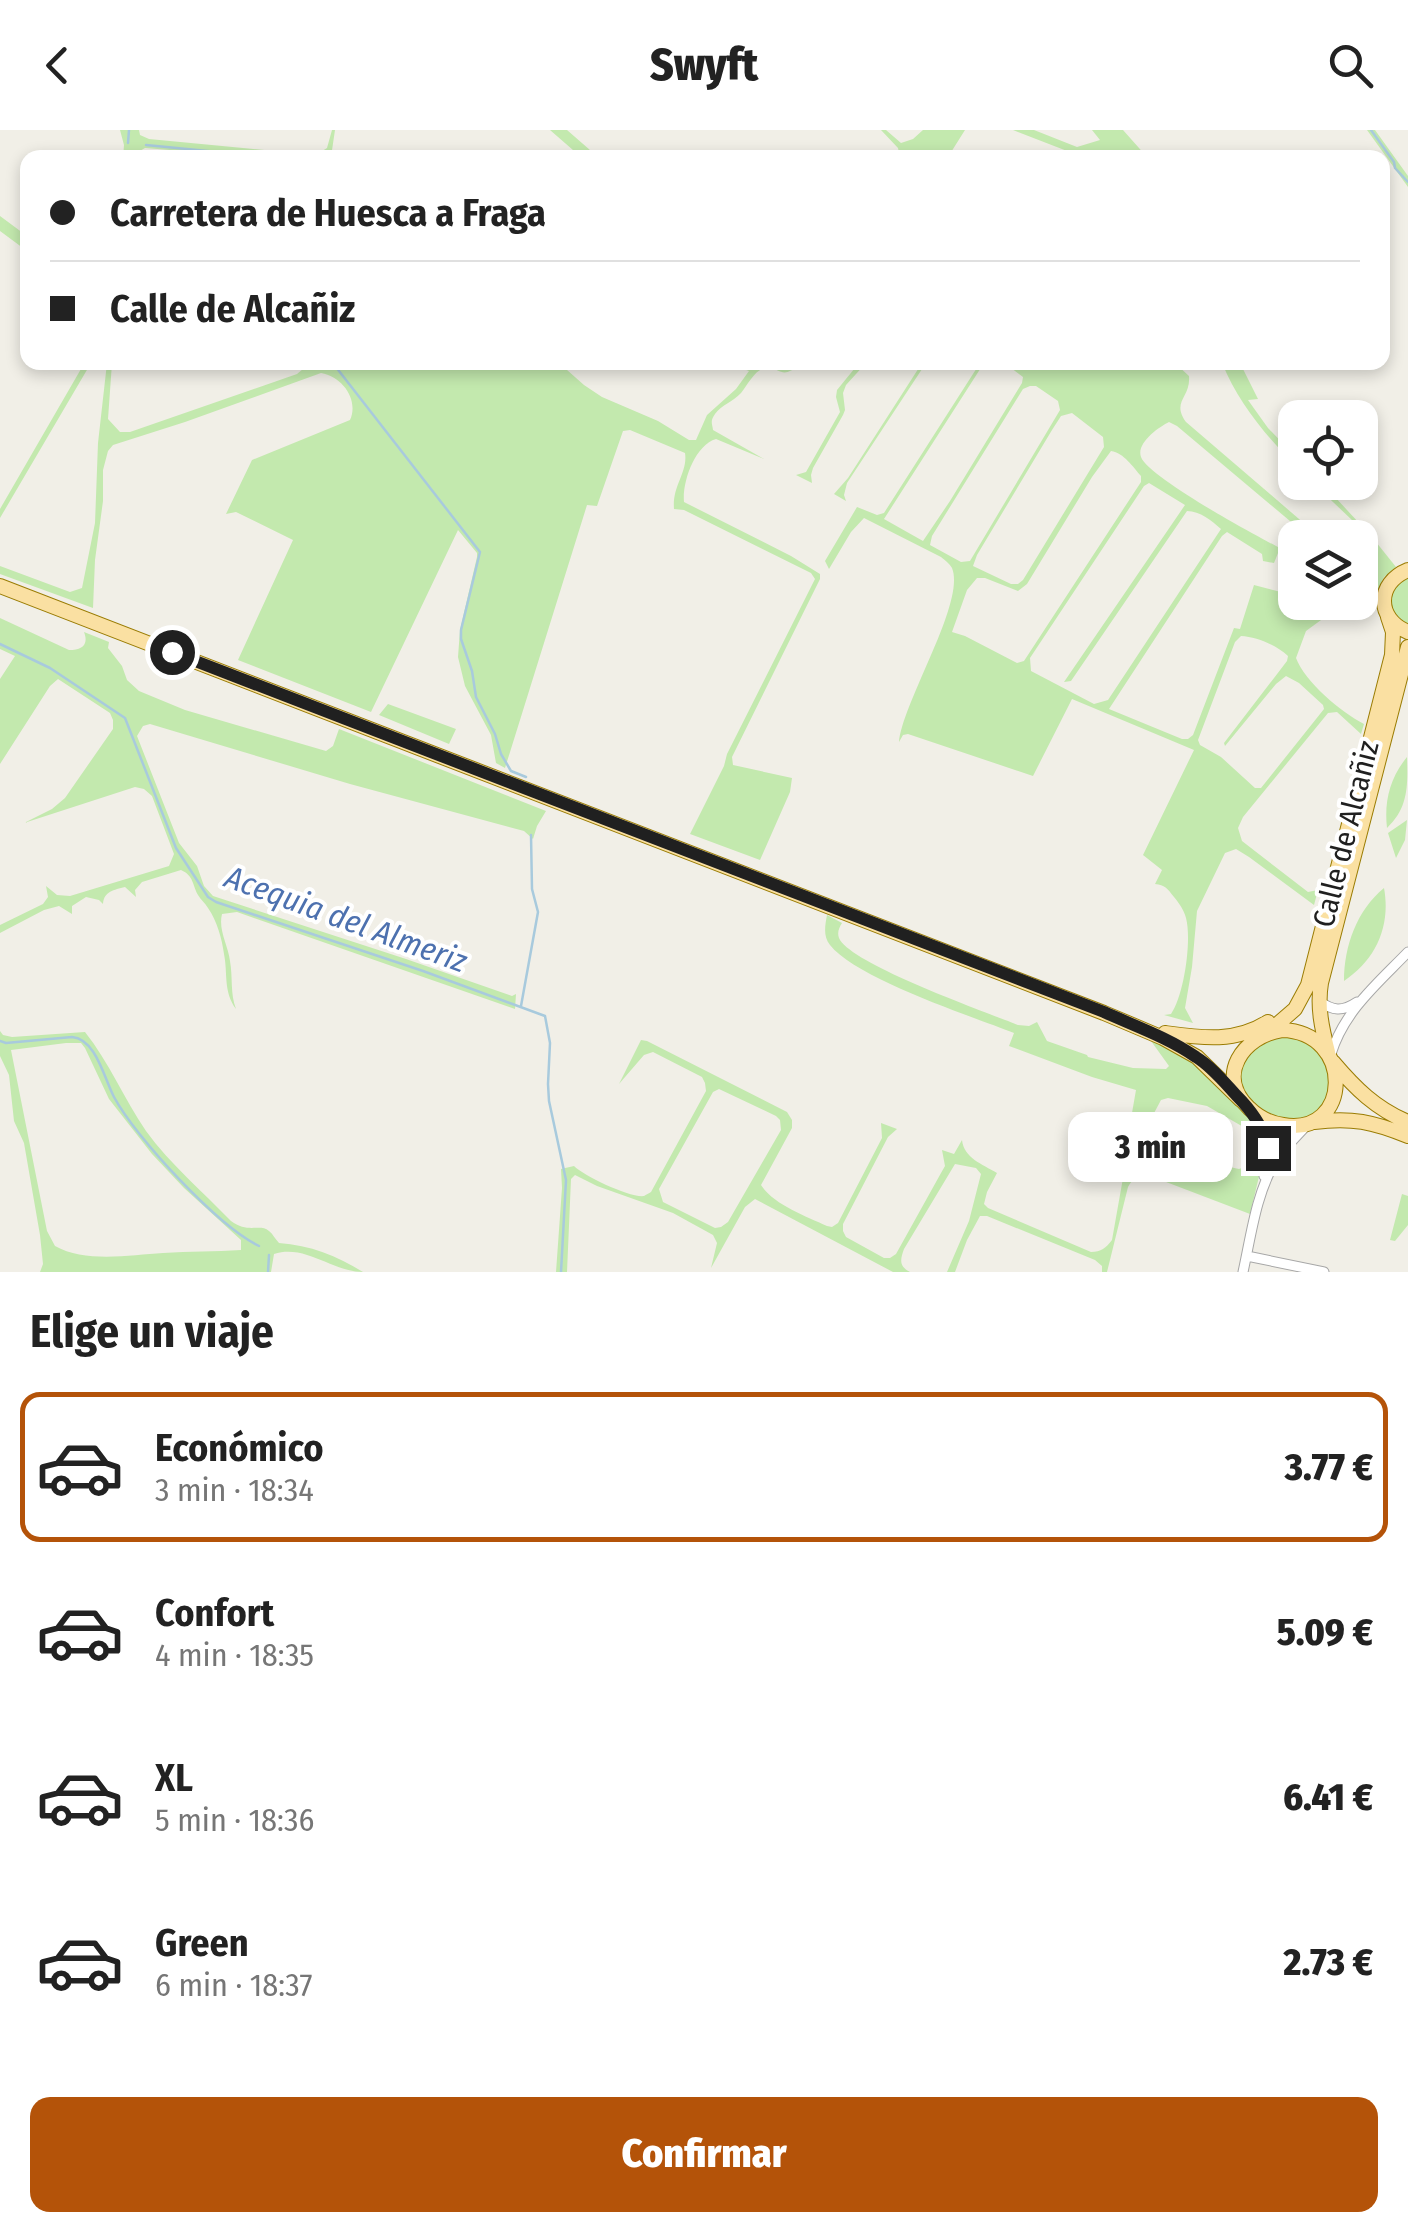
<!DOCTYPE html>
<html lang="es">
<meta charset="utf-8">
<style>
body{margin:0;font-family:"Fira Sans Condensed",sans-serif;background:#f6f6f6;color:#222;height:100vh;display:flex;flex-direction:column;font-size:38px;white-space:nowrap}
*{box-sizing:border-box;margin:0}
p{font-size:32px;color:#767676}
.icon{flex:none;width:55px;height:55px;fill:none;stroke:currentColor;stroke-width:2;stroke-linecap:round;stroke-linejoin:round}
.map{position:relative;height:1142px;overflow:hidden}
.side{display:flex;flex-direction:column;background:#fff;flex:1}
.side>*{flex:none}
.top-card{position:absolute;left:20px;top:20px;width:1370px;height:220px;border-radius:20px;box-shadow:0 5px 15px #0003;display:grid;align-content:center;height:220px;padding:0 30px;background:#fff}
.tools{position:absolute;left:1278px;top:270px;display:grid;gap:20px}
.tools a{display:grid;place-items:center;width:100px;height:100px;border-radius:20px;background:#fff;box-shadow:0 5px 15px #0003;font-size:50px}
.end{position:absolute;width:45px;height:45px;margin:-22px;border:12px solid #202020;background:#fff;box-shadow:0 0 0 5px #fff}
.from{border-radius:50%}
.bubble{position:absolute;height:70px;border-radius:20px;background:#fff;box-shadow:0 5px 15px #0003;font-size:32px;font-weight:800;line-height:70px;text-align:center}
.top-card b{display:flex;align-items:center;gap:35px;height:95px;font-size:38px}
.top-card b+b{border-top:2px solid #e0e0e0}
.top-card i{width:25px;height:25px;background:#222}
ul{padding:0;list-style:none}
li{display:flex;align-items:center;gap:30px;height:150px;margin:0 20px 15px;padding:0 10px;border:5px solid transparent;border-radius:20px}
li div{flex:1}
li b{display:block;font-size:38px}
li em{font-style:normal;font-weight:800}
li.selected{border-color:#b45309}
li>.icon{width:90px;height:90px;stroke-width:1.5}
h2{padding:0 30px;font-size:45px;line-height:120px}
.cta{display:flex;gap:20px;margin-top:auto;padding:20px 30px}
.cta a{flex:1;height:115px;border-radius:20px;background:#b45309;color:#fff;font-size:40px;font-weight:800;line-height:115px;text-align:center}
header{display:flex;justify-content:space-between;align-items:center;height:130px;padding:0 30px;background:#fff;font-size:45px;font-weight:800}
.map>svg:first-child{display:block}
</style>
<header><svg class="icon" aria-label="back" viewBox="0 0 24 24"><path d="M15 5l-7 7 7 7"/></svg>Swyft<svg class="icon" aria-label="search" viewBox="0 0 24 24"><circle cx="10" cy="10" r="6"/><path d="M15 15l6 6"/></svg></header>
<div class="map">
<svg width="1408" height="1142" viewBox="0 0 1408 1142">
<rect width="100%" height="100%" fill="#f1efe7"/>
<!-- grass -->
<path fill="#c3e9ae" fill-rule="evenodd" d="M120,0h19l1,5 9,4 167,16 11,-7 5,-18h3l-4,27h-76l-110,-9 -7,4 -3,5 -12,1 1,-13z
M550,0h17l31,27h-17z
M881,0h5l15,13 12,-4 10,-9h42l-17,27 -48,1 -2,-10z
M1013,0h21l43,17 23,-7 -8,-10h31l24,27h-26l-11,-7 -30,6z
M1367,0h8l33,46v11z
M0,86l27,20v15l-27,-20z
M85,232l6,1 -91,155v-9z
M558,232l26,23 18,12 56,24 31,19h7l11,-25 29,-26 13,-18 -22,-8h40l13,6 6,1 10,-7h5c-22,20 -19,1 -38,6 -9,2 -16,17 -22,24 -8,9 -20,12 -26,21 -5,7 -3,9 -2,16l51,29 -48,-20c-21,6 -34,43 -32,63l107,54 29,18v5l-88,178 1,8 59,13 -2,14 -30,68 -70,-26 34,-68 3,-12 88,-175 -4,-6 -127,-63 -10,-1c-2,-24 14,-36 11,-56l-55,-23 -7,1 -26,75 -10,-1 -82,263 -9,-5 -5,-28 -26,-49 -7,-29 2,-27 17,-73v-4l-19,-23 -87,182 -133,-52 55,-120 -57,-28 -10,2 26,-54 98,-40c9,-20 -7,-43 -29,-47l-136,49 -72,23 -5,6 -5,19v31l-8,59 -2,48 -93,-34v-8l70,26 12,-4 13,-65 3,-80 9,-80h5l-4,56 12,13h10l167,-58 13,-11z
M859,233h7l-20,22 -3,8 2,17 -2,5 -30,53 -2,7 1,8 -16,-8 10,-3 34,-60 -4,-15 1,-7z
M922,233h4l-79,120 -3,12 2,6 -12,-7 14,-16z
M980,233h4l-100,156 39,22 27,-40 72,-118 1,-6 -20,-15 172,1 14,13c2,22 -18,25 -3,46l134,115h-11l-132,-111 -8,-4c-10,5 -33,21 -28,35 7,20 115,79 139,91l-6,15 -11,-2 -1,-7 -35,-22 -5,4 -113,173 73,30h6l5,-4 41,-107 6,1 14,-44 31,8 6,-22 4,1v30l42,1 -5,9 -26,19 -10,27c9,24 45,54 68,66l-3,10 -24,-22 -9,1 -85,104 -5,11 4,13 66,51 10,-2 -4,15 -65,-48 -13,-8 -11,4 -28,58 -5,56 -7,41 8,15 -29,-8 7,-1c13,-18 21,-74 15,-96 -2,-8 -7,-15 -12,-21 -7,-9 -9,-12 -19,-13l7,-14 -19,-15 51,-105 -122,-51 -39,77 -125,-42 -5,1 -4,7c4,-41 67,-140 53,-174 -3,-5 -6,-7 -11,-11l-77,-39 -13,14 -22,37 -4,-8 32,-54 20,8 7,-2zM1030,256h6l22,15 2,9 -90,151 -9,1 -31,-17 2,-9 91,-147zM1072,283l31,24 1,10 -81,133 -5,4h-7l-38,-18 4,-11 75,-125 9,-14zM1111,321c13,2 22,16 30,25v6l-117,179 -7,2 -52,-27 -13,-4 15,-42 10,-12h8l33,13 9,-7 65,-107zM1149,353l36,22 -121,177 7,-1 116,-170c13,0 25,10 34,18l-113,171 -14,4 -63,-33 -1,-13 114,-172zM1241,506c16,1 35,9 47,20l-1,5 -63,82 1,3 51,-62 10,-8 13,7 24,22 1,4 -63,79h-6l-34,-31 -21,-12 -2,-5 37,-98z
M1222,233h18l18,36 -10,1 20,28 27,28v9c-30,-30 -57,-63 -73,-102z
M1313,353h9l50,54 24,30 -12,10 -8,17 -16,3v-59l-8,-1 3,-9 -2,-7z
M1408,446v50c-23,-13 -22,-37 0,-50z
M0,488l69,32c13,0 20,-5 15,-18l25,10 -1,6 14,18 5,14 12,11 46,19 141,41 7,-5 6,-17 207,82 -9,15 -4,13 -9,-8 -174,-47 -200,-60 -7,2 -6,10 42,107 18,23 7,20 9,10 193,63 106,37 4,-2 -1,15 -278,-97 -15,2c-4,16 6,31 8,47 3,17 0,32 6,48 -13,-18 -8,-35 -12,-55 -2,-15 -7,-33 -16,-46 -3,-5 -7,-8 -10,-13 -6,-11 -4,-19 -17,-25l-39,12 -7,8 1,7 -11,-10c-11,3 -21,4 -22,17l-4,-4 -13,-3 -14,9v8l-13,-8 -15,4 -44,23v-8l43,-21 5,-7 -2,-11 11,9 13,1 99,-30 5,-12 -22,-58 -8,-7 -9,-2 -111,36 28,-14 13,-11 48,-69v-9l-3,-7 -52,-34 -8,7 -50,78v-85l15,-23 -15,-7z
M388,574l68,25 -7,15 -70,-29z
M1407,627c1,30 1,51 -20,71 -3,-27 3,-50 20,-71z
M1407,690l-2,20 -9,18 -8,-25z
M1384,758c7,38 -8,72 -40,93 0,-35 13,-71 40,-93z
M827,785l15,8c-3,5 -5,9 -3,15 11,26 147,74 179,87l11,1 8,-4 10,19 40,14 1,2 45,11 33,1 3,-3 -18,-25c44,15 86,54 108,95l-52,-30 -39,-8 -7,2 -17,32 -3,8 2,8 96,21 24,-9 -13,54 -97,-37c-14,-2 -18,-2 -25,10l-21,85h-5v-6l-7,-6 -108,-44h-7l-13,24 -12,32h-8l22,-51 12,-47 -5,-6 -21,-4 -51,85c-4,11 -5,17 6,23h-17l-138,-73 -10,8 -34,61 6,-25 -4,-8 -40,-22 -76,-27 -22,-11 -4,4 -4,93h-11l6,-84 -1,-19 13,-3c10,10 56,32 70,30 2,-1 5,-3 7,-4l55,-101 -1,-8 -3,-6 -49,-25 -9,3 -25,29 22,-44 6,1 140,71 5,8v8l-31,57c13,20 45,31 66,41l5,1 6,-4 44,-85 -1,-15 16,6 -9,8 -45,87v7l3,6 38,21h6l6,-4 45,-81 4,-7 -3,-16 12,4 8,-14c2,18 20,24 35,33l-10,19 -3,12 4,4 103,44c10,0 15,-4 21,-12l11,-62 6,-7 -4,-18 11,-63 -44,-13 -83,-31 5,-13c-43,-17 -157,-54 -184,-88 -7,-9 -5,-19 -3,-30zM719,959l57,27 4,4 1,10 -53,92 -7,5 -6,1 -52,-26 -4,-13 54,-97z
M0,901l3,4 9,2 73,-5c24,30 39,67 61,99 24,33 57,61 85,90 17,13 29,2 38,10 4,3 6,8 10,12 31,2 58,13 84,29 -31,0 -57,-28 -89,-18l-3,18h-231l3,-8 -3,-29 -16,-92 -10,-22 -5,-46 -9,-19zM66,913h15l4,5 24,51 43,55 32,34 57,52v10c-26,2 -52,1 -78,3 -33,2 -78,10 -108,-7l-8,-15 -36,-181z
M1282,907c7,1 15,1 22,5 23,11 34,43 18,65 -35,47 -139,-42 -40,-70z
M1402,1064l6,2v29l-13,16 -5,-1z"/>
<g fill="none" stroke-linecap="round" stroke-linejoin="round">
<!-- stream -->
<path stroke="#a8cadd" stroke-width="2.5" d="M1371,0l23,32 1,6 13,14
M128,13l1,-13
M146,15l132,13
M332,232l148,190 -19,78v9l11,32 4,26 19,37 6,20 10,17 15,6
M0,514l50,24 75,50 51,130 32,49 8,5 207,69 122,45 5,27 -2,41 1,17 17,79 -5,92
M521,876l17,-94 -6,-23 -1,-54
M0,911l6,2 66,-6c24,2 32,41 42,60 22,41 104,129 145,149
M268,1142l1,-17"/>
<!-- street casing -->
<g stroke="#a7a7a7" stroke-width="11">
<path id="street" d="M1319,871c14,10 23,11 38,1
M1331,924c13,-43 47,-71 77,-102
M1254,985c13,24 16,34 10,61
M1247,1126l77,16
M1243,1142c8,-36 13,-78 32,-110 9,-14 22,-26 33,-38"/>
</g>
<!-- primary casing -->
<g stroke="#9a7c03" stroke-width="16">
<path id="primary" d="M1408,440c-32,13 -32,49 0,62
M0,456l1104,427 59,25 34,19 44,43
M1282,900c73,2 70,107 1,95 -13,-2 -25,-8 -34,-17 -34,-32 -6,-72 33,-78z
M1165,903c37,5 70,10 103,-11
M1265,905l30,-26 13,-24 84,-330 1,-23 -5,-15
M1328,922c-6,-23 -11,-45 -7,-69l87,-336
M1333,932c22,26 43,47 75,60
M1314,992c38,-5 59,0 94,14"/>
</g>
<!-- street -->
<use href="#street" stroke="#fff" stroke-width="9"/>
<!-- primary -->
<use href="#primary" stroke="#fae0a2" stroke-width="14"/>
</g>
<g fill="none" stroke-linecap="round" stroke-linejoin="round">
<!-- route -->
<path stroke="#202020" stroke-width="12" d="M172,522l932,360c31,14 65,26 92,45 16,10 28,25 40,38 15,15 28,32 32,53"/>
</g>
<g text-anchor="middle" stroke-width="8" stroke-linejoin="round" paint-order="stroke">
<!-- street labels -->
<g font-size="30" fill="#202020" stroke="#fff">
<text transform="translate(1346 704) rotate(-76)" y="10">Calle de Alcañiz</text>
</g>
<!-- water labels -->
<g font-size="32" font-style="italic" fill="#4d71af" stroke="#fff">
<text transform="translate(346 789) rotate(20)" y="11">Acequia del Almeriz</text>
</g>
</g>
</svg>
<div class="tools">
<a><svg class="icon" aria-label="locate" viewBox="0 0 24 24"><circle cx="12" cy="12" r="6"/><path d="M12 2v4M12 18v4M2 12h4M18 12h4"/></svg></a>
<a><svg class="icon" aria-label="layers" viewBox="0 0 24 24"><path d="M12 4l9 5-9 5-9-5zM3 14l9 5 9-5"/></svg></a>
</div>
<i class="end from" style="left:172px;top:522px"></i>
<i class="end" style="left:1268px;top:1018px"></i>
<div class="bubble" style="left:1068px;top:982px;width:165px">3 min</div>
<div class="top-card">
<b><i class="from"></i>Carretera de Huesca a Fraga</b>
<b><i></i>Calle de Alcañiz</b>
</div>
</div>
<section class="side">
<h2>Elige un viaje</h2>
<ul>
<li class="selected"><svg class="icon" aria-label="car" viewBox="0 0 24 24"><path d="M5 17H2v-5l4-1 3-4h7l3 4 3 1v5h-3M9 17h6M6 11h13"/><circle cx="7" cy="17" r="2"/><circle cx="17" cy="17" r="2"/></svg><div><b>Económico</b><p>3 min · 18:34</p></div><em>3.77 €</em></li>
<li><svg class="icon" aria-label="car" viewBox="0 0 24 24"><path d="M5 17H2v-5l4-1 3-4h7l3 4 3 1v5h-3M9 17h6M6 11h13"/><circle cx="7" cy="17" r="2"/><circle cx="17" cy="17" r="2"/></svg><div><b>Confort</b><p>4 min · 18:35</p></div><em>5.09 €</em></li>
<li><svg class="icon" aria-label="car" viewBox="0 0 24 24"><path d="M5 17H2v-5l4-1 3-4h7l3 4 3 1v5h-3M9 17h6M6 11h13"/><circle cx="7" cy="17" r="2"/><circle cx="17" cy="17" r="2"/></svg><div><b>XL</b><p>5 min · 18:36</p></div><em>6.41 €</em></li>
<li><svg class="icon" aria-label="car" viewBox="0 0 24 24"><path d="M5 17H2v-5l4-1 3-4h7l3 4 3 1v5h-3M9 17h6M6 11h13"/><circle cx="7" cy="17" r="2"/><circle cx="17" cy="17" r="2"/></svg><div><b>Green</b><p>6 min · 18:37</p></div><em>2.73 €</em></li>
</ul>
<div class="cta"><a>Confirmar</a></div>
</section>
